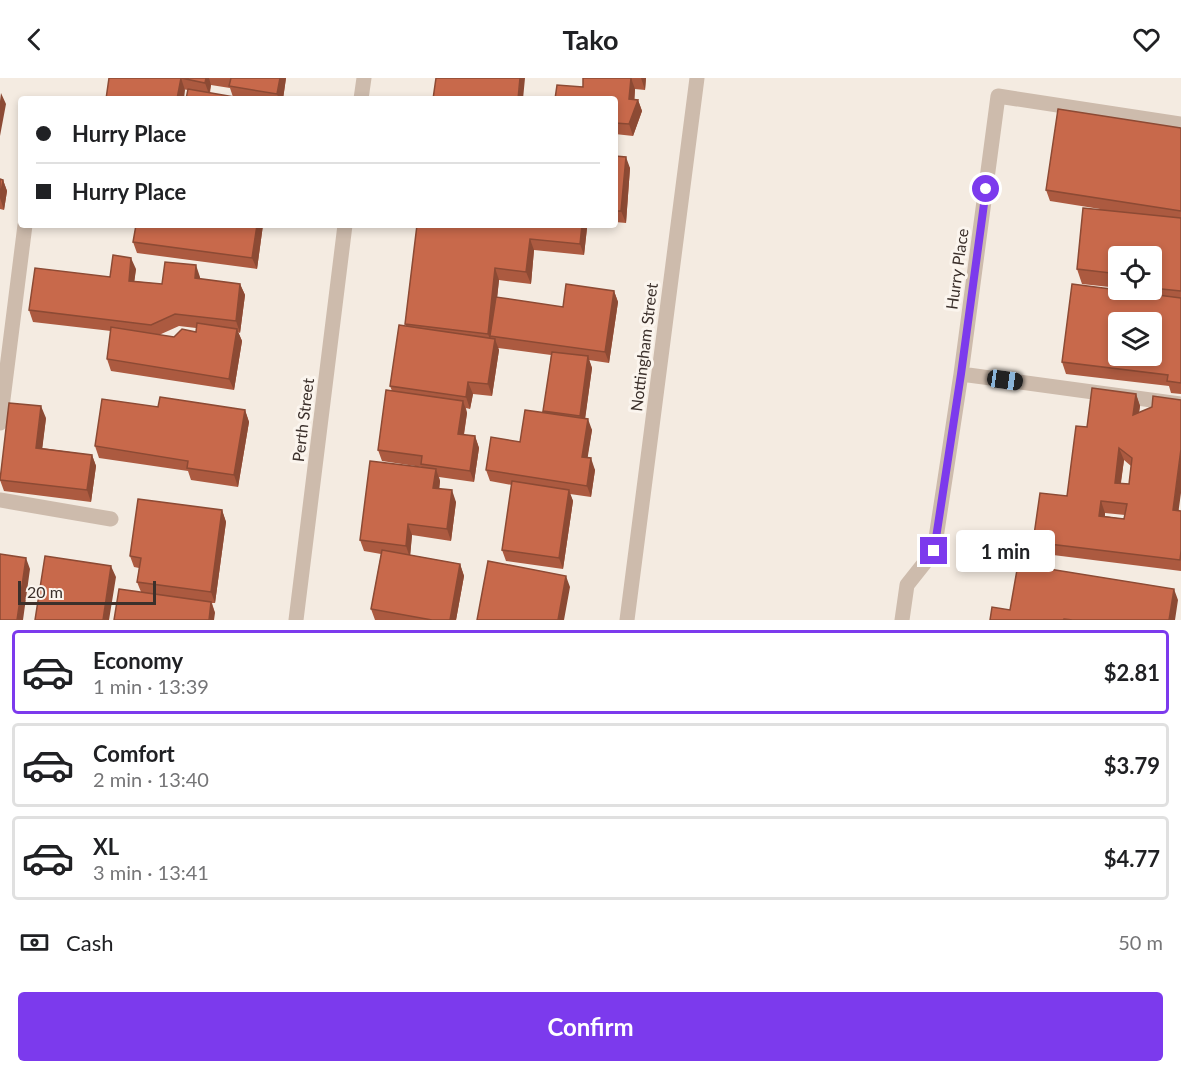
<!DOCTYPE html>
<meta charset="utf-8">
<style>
body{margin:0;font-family:Lato,sans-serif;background:#f2f2f2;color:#202124;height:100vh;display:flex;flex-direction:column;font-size:22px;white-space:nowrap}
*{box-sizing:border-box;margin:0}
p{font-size:20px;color:#757577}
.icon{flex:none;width:33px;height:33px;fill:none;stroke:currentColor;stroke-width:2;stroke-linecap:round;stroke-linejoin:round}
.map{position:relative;height:542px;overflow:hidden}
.side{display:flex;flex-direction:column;background:#fff;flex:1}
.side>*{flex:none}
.top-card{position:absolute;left:18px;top:18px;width:600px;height:132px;border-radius:6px;box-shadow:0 3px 9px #0003;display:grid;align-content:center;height:132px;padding:0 18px;background:#fff}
.controls{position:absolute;left:1108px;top:168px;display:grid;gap:12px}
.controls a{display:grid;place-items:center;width:54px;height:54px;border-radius:6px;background:#fff;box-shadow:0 3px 9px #0003;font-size:30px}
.scale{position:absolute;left:18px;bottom:15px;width:138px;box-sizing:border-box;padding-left:6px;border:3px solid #3b302b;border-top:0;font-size:16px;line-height:21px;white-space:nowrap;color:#3b302b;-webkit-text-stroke:4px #fbf5ee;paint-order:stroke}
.end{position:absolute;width:27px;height:27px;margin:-14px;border:8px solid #7c3aed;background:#fff;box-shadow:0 0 0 3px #fff}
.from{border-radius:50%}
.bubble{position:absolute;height:42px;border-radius:6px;background:#fff;box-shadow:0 3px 9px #0003;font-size:20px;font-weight:700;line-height:42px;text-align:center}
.car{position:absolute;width:18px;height:36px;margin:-18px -9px;border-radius:8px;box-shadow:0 0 4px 2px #0007;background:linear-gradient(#222 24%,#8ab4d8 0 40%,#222 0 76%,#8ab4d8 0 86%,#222 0)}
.top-card b{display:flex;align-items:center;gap:21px;height:57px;font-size:22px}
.top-card b+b{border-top:2px solid #e0e0e0}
.top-card i{width:15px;height:15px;background:#202124}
ul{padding:10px 0 0;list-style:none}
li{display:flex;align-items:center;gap:18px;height:84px;margin:0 12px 9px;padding:0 6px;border:3px solid #e0e0e0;border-radius:6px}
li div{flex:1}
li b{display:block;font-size:22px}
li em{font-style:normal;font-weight:700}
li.active{border-color:#7c3aed}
li>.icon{width:54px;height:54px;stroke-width:1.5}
.pay{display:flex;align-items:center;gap:15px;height:66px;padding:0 18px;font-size:22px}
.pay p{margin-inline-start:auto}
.action{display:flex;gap:12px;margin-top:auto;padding:12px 18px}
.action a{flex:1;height:69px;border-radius:6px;background:#7c3aed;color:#fff;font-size:24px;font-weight:700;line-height:69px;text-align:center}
header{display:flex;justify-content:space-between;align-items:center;height:78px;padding:0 18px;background:#fff;font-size:27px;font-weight:700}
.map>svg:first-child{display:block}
</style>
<header><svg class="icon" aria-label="back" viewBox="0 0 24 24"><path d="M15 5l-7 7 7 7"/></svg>Tako<svg class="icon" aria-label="heart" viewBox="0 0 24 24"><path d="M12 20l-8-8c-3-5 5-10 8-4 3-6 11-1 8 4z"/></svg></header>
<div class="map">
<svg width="1181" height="542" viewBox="0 0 1181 542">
<rect width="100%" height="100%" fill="#f4ebe1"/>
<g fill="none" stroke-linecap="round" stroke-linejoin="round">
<!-- minor -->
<path stroke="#cdbbac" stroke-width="15" d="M361,21l3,-21
M961,296l220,30
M0,345l25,-198
M0,422l111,19
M296,542l49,-395
M627,542l70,-542
M902,542l5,-35 27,-34 27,-177 37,-278 183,28"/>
</g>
<!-- wall -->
<path fill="#ac5a40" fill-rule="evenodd" d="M109,0h177l-3,21h-97l2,-9zM211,7l19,3 3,9 -23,-4z
M583,0h63l-1,12 -10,-1 -1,10 4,1 4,11 -9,25 -18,-2 2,5 -1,17 14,12 -4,55 -11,-1v-123l-32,-12z
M1181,50v266l-10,-1 -2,-7 -103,-12 -4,-12 58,-71v-1h32v-34h-33v32l-37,-4 -5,-15 23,-60 -50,-8 -4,-11z
M0,101l3,1 4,11 -3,19 -4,-1z
M136,147h127l-6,44 -120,-16 -4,-11z
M417,147l170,3 -3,27 -50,-5 -3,34 -32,-4 -2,18 66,9 51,-16 4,11 -9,61 -20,-3 3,8 -7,50 7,12 -5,28 8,12 -4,27 -21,-3 3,7 -10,68 -57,-8 -4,-11 10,-65 -22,-4 -4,-11 34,-28 24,-30 7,-57 -53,-7 1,2 -7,46 -19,-2 -3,15 -4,-1 1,5 -3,22 11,1 4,12 -5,34 -35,-5 1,4 -1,8 17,13 -5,39 -39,-6 -2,20 50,9 4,12 -8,44h-81l-4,-11 10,-55 -17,-3 -4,-11 62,-73 -40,-6 -4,-11 14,-59 -2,-5 16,-60 -1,-2z
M136,191l-2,12 28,3 38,-7v2l40,5 5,11 -5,38 -2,-1 4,9 -8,49 -123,-19 -4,-12 4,-28 -78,-9 -4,-12 81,-33zM179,248l17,2v4l-22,5 -15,-2z
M1136,316l4,12 -1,6 40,99h2v60l-144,-18 -4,-11 34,-46 20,-69zM1124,382l7,6 -2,18 -8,-1zM1105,435l20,2 -1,4 -19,-3z
M158,329l87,3 4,12 -11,65 -47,-7 -3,-9 -89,-13 -4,-12z
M46,340l-4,30 50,7 4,11 -5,36 -87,-11 -4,-11z
M222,432l4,12 -11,81h-3l3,10 -74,-21 -4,-10 2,-14 -5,-1 -4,-11z"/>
<!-- shaded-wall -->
<path fill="#8c4a34" d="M181,0l4,12 -1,9h-7z
M206,0h3l2,7 -2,9 -4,-11z
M280,0h6l-3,21h-4l-2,-5z
M520,0h5l-2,21h-5z
M631,0l4,11 -1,22 -5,-12z
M641,0h5l-1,12z
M1,15l5,11 -6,32v-35z
M638,22l4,11 -9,25 -4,-12z
M615,55l2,6 -2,25z
M626,79l4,11 -4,55 -5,-12z
M3,102l4,11 -3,19 -4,-12z
M257,147h6l-6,44 -5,-11z
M582,147h4l1,3 -3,27 -4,-11z
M530,161l4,11 -3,34 -5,-12z
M131,180l5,11 -3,23 -4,-11z
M196,187l4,12 -1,13 -4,-12z
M495,190l4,12 -6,56h-3l2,6v3l-4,-11z
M240,206l5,11 -5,38 -4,-12z
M614,213l4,11 -9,61 -4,-11z
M237,251l5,12 -8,49 -5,-11z
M495,261l4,11 -7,46 -4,-12z
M588,278l4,12 -8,59 -4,-11z
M468,304l5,12 -3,15 -4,-12z
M1136,316l4,12 -3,20 -4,-11z
M463,323l4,12 -5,32 -4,-11z
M41,328l5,12 -5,41 -5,-11z
M245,332l4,12 -11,65 -4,-12z
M588,341l4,11 -6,38 -4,-11z
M475,358l4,12 -5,34 -4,-11z
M1119,370l5,12 -5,34 -4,-11z
M1181,371v44l-4,29 -4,-12z
M92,377l4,11 -5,36 -4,-12z
M591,380l4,12 -4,27 -4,-11z
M436,391l4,12 -2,19 -5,-12z
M452,412l4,12 -5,39 -4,-12z
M569,412l4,11 -10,68 -4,-11z
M1101,423l4,12 -1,14 -5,-11z
M222,432l4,12 -11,81 -4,-11z
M408,446l4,11 -2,23 -4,-12z
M26,480l4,11 -7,51h-6z
M460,486l4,12 -8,44h-6z
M111,488l5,11 -7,43h-6z
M566,498l4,11 -6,33h-6z
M1174,511l4,11 -3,20h-6z
M211,524l4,11 -1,7h-5z"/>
<!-- building -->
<path fill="#c8694b" stroke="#8c4a34" stroke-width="1.5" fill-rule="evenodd" d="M109,0h97l-1,5 -24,-5 -4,21h-71z
M231,0h49l-3,16 -48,-8z
M436,0h84l-2,21h-85z
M583,0h48l-2,21 9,1 -9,24 -14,-1v-24h-60l2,-14 26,2z
M188,11l58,10h-60z
M1058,31l123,19v83l-135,-21z
M615,78l11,1 -5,54h-6z
M0,101l3,1 -3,18z
M1083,130l98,10v73l-29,-3v-32h-33v18l-42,-5z
M136,147h121l-5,33 -119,-16z
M417,147h165l-2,19 -50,-5 -4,33 -31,-4 -7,66 -83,-10z
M113,177l18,3 -2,23 33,3 3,-22 31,3 -1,13 45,6 -4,37 -61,-7 -24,11 -122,-15 6,-42 75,9z
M566,206l48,7 -9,61 -115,-16 6,-39 67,10z
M1072,206l109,14v85l-14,-2 1,-6 -106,-13zM1119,244h33v34h-33z
M197,245l40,6 -8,50 -122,-20 4,-32 63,10 8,-8 14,3z
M399,247l96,14 -7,45 -20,-2 -2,15 -76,-11z
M552,274l36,4 -8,60 -37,-5z
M1092,310l44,6 -3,21 19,-8 1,-11 28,4v49l-8,61 8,1v40l-1,9 -147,-18 7,-49 27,3 9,-70 11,1zM1119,370l13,10 -3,26 -14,-1zM1101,423l26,3 -3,15 -25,-3z
M386,312l77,11 -5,33 17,2 -5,35 -49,-7 1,-8 -44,-6z
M160,319l85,13 -11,65 -47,-7 1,-7 -93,-15 7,-47 56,8z
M9,325l32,3 -5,42 56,7 -5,35 -87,-10z
M525,332l63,9 -6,38 9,1 -4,28 -101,-16 5,-33 29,5z
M370,383l66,8 -3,19 19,2 -5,39 -39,-5 -2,22 -46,-6z
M512,403l57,9 -10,68 -57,-8z
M138,421l84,11 -11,82 -74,-10 4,-24 -11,-2z
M382,472l78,14 -10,56h-18l-61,-11z
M0,476l26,4 -9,62h-17z
M45,478l66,10 -8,54h-68z
M488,483l78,15 -8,44h-81z
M1018,486l156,25 -5,31h-96l-9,-1 -1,1h-73l2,-13 18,3z
M119,511l92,13 -2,18h-95z"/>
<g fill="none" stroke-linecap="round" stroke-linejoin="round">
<!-- route -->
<path stroke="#7c3aed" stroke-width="8" d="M934,473l27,-177 25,-185"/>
</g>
<g text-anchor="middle" stroke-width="6" stroke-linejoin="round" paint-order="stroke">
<!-- street labels -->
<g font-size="16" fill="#3b302b" stroke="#fbf5ee">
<text transform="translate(957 191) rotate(-82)" y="6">Hurry Place</text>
<text transform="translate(644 269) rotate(-83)" y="6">Nottingham Street</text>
<text transform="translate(303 342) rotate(-83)" y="6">Perth Street</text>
</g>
</g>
</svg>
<div class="controls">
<a><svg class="icon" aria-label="locate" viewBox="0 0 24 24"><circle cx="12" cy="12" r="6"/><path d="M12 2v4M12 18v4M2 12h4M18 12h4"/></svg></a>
<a><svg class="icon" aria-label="layers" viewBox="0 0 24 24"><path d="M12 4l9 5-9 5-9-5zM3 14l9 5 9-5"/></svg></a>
</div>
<div class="scale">20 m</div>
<i class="end from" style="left:986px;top:111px"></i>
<i class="end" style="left:934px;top:473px"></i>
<div class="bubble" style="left:956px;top:452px;width:99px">1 min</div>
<i class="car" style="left:1005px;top:302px;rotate:98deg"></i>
<div class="top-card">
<b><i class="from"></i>Hurry Place</b>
<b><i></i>Hurry Place</b>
</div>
</div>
<section class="side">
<ul>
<li class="active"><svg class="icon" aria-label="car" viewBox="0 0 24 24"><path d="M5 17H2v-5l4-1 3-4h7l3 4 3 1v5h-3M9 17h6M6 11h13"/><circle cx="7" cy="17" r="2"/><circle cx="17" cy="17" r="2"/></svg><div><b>Economy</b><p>1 min · 13:39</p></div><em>$2.81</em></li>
<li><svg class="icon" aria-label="car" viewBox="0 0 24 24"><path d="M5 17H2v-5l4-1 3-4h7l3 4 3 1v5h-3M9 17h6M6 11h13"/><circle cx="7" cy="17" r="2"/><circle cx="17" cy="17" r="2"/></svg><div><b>Comfort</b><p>2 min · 13:40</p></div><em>$3.79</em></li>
<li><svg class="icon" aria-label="car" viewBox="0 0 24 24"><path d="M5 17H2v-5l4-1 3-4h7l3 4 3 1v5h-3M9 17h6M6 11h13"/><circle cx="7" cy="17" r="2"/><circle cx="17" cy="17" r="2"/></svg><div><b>XL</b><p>3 min · 13:41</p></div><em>$4.77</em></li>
</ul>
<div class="pay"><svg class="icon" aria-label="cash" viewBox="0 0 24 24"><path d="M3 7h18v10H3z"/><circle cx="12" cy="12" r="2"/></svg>Cash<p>50 m</p></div>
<div class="action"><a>Confirm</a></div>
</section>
